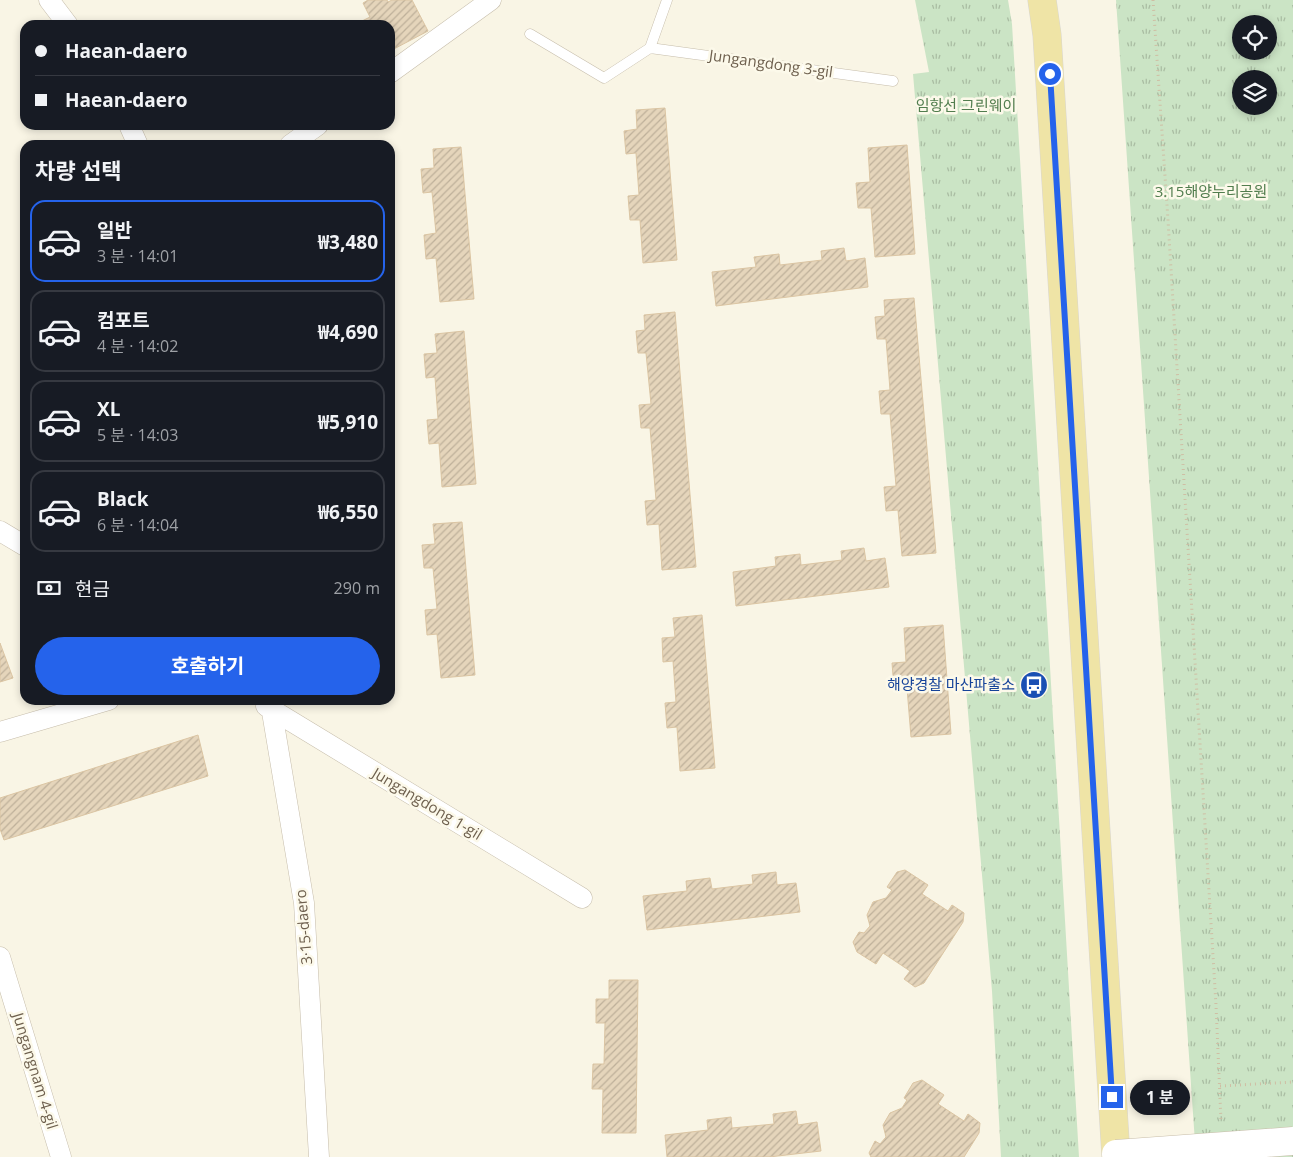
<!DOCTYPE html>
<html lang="ko">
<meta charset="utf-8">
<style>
body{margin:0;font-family:"Open Sans","Noto Sans KR",sans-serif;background:#20242c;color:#f1f3f6;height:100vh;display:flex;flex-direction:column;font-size:19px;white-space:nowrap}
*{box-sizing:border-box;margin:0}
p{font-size:16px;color:#9ea1a6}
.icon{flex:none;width:28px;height:28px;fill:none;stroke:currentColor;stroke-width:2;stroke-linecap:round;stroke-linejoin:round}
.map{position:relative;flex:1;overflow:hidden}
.drawer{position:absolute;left:20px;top:140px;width:375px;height:565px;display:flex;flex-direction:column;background:#171b24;border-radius:15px;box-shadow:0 2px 8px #0003}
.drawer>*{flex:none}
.hud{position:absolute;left:20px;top:20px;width:375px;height:110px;border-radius:15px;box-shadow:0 2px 8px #0003;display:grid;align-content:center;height:110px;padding:0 15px;background:#171b24}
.fabs{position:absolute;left:1232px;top:15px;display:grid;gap:10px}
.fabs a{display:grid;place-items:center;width:45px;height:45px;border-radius:50%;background:#171b24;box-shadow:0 2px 8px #0003;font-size:25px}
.end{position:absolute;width:22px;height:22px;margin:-11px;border:6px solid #2563eb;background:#fff;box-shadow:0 0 0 2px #fff}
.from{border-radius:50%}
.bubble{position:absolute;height:35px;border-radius:18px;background:#171b24;box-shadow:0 2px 8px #0003;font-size:16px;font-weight:700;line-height:35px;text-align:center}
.hud b{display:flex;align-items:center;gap:18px;height:48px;font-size:19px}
.hud b+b{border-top:1px solid #363941}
.hud i{width:12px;height:12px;background:#f1f3f6}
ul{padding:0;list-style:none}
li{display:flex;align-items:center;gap:15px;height:82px;margin:0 10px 8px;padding:0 5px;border:2px solid #363941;border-radius:15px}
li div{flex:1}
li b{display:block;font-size:19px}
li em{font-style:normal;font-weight:700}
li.selected{border-color:#2563eb}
li>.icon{width:45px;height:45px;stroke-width:1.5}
h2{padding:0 15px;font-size:22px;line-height:60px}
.pay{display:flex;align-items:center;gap:12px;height:55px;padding:0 15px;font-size:19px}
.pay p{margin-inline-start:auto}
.cta{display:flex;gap:10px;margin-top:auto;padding:10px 15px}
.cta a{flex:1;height:58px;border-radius:30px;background:#2563eb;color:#fff;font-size:20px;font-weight:700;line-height:58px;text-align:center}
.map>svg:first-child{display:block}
</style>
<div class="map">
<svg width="1293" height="1157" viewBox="0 0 1293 1157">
<defs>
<pattern id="grass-tufts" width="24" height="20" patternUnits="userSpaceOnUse" patternTransform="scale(1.25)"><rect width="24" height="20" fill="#cbe4c5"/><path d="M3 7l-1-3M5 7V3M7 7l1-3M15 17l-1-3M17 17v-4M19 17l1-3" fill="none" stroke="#a9bca2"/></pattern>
<pattern id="building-hatch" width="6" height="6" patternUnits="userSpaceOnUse" patternTransform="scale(1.25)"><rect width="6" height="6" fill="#e5d5bb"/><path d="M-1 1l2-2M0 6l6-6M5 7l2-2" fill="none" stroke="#beb09a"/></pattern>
</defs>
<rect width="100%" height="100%" fill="#f9f5e5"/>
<!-- grass -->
<path fill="url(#grass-tufts)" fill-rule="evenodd" d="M915,0h93l4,24 67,1133h-78l-9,-166 -79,-917 16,-2z
M1116,0h177v1157h-97zM1241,24h28v27h-28zM1241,79h28v27h-28z"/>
<!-- building -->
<path fill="url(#building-hatch)" stroke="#dbc5a3" d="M368,0h19l1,2 4,-2h20l16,31 -38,20v-26h-36l16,-8 -7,-14z
M665,108l12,152 -34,3 -3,-43h-10l-2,-24 11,-1 -3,-42 -10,1 -2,-23 13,-2 -1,-19z
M907,145l8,109 -40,3 -4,-49h-13l-2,-25 14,-1 -2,-34z
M461,147l13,152 -34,3 -4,-44 -10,1 -2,-24 12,-2 -4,-41 -9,1 -2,-24 13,-1 -1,-19z
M844,248l2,13 19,-3 3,29 -152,19 -4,-34 44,-5 -2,-10 25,-3 1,11 42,-5 -1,-9z
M914,298l22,255 -34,3 -4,-46 -12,1 -2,-24 12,-1 -6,-72h-9l-2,-23 11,-1 -4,-51h-9l-2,-22 10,-1 -1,-16z
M675,312l21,255 -34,3 -3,-46 -12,1 -2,-24 11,-1 -6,-72h-9l-2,-23 12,-1 -5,-51h-8l-2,-22 9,-1 -1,-15z
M464,331l12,153 -34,3 -3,-44 -10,1 -2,-24 11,-1 -3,-42 -9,1 -2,-24 13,-1 -2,-19z
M462,522l13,153 -34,3 -4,-44 -10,1 -2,-25 12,-1 -4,-41h-9l-2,-23 13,-1 -2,-20z
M864,548l2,13 19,-3 4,29 -153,19 -3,-34 43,-6 -1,-9 25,-3 1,11 41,-5 -1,-9z
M702,615l13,153 -35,3 -3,-44 -10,1 -2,-25 11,-1 -3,-41 -10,1 -1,-24 13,-1 -2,-19z
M943,625l8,109 -40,3 -4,-49h-13l-2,-25 14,-1 -2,-34z
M0,643l13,35 -13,4z
M198,735l10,41 -204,64 -4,-11v-31z
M905,870l23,15 -6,9 26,17 4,-6 12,8 -1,9 -39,61 -9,4 -11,-8 6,-8 -27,-18 -7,11 -19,-12 -4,-10 6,-10 5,1 6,-7 -3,-11 6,-13 13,-4 6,-8 -5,-3 10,-15z
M776,872l1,13 19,-2 4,29 -153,18 -4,-34 44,-5 -1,-10 24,-3 2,11 41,-5 -1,-9z
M609,980h29l-2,153h-34l1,-44h-11l1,-25h11l1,-41h-9v-24h13z
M922,1080l22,15 -6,9 26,17 4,-7 12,9 -1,10 -15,24h-93l-2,-4 6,-12 5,3 6,-7 -3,-12 7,-12 12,-5 5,-8 -3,-2 9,-15z
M796,1111l2,14 19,-3 4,29 -52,6h-102l-2,-22 43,-5 -1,-10 24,-3 1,11 42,-4 -1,-10z"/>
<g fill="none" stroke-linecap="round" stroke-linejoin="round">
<!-- service casing -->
<g stroke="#c6bdab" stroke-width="11">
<path id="service" d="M530,34l74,44 46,-30 17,-48
M650,48l243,33"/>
</g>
<!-- minor casing -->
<g stroke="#c6bdab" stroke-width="21">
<path id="minor" d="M49,0l19,25
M390,73l101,-73
M129,125l9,20
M290,145l28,-20
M0,531l25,15
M270,700l34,203 15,254
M266,706l316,192
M0,732l109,-32
M0,957l61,200"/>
</g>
<!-- primary casing -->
<g stroke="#d9d6d1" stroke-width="29">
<path id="primary" d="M1042,0l5,35 69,1122"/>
</g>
<!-- path -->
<path stroke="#cfbea4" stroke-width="3" stroke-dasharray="1 4" stroke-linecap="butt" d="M1153,0l15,220 48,785 5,116
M1220,1086l73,-4"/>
<!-- service -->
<use href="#service" stroke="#fff" stroke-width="10"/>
<!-- minor -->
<use href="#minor" stroke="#fff" stroke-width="20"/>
<!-- primary -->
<use href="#primary" stroke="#efe4a6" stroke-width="28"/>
<!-- secondary-bridge casing -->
<g stroke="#c8bea9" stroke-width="29" stroke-linecap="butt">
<path id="secondary-bridge" d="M1116,1154l177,-13"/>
</g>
<!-- secondary-bridge -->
<use href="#secondary-bridge" stroke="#fff" stroke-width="28"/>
</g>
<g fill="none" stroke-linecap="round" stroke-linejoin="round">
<!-- route -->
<path stroke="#2563eb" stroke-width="6" d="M1050,74l62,1023"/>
</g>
<!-- icons -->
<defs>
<g id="bus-disc" transform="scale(1.4375)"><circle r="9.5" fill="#1a4fb4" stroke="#fcf9ea"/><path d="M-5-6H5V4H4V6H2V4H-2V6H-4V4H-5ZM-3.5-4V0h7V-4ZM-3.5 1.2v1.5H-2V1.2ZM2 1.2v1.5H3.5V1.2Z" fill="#fff"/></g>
</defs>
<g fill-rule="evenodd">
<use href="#bus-disc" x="1034" y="685"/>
</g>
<g text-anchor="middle" stroke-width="5" stroke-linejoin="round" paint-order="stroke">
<!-- street labels -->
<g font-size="15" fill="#6e604e" stroke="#fcf9ea">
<text transform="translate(771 64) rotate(8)" y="5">Jungangdong 3-gil</text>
<text transform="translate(427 804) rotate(31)" y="5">Jungangdong 1-gil</text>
<text transform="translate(304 927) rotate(-95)" y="5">3·15-daero</text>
<text transform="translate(35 1071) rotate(73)" y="5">Jungangnam 4-gil</text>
</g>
<!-- park labels -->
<g font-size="15" fill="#517d4e" stroke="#fcf9ea">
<text x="966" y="111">임항선 그린웨이</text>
<text x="1211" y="197">3.15해양누리공원</text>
</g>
<!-- transit labels -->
<g font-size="15" fill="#164399" stroke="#fcf9ea" text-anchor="end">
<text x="1015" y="690">해양경찰 마산파출소</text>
</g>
</g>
</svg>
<div class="fabs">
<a><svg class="icon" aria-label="locate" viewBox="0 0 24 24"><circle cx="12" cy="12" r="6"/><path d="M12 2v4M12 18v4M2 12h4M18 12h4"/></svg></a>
<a><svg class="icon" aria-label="layers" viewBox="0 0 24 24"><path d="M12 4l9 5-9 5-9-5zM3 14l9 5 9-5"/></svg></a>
</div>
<i class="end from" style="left:1050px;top:74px"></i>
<i class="end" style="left:1112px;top:1097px"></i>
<div class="bubble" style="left:1130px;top:1080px;width:60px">1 분</div>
<div class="hud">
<b><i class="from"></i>Haean-daero</b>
<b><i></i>Haean-daero</b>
</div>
<section class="drawer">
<h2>차량 선택</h2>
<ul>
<li class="selected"><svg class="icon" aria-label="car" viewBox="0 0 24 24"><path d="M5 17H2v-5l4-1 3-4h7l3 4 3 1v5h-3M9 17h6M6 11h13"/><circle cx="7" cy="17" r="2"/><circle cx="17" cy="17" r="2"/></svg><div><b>일반</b><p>3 분 · 14:01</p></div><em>₩3,480</em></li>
<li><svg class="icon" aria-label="car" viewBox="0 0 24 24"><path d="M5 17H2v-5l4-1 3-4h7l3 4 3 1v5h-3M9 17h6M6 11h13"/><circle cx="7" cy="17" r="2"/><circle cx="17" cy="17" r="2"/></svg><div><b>컴포트</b><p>4 분 · 14:02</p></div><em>₩4,690</em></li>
<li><svg class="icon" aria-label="car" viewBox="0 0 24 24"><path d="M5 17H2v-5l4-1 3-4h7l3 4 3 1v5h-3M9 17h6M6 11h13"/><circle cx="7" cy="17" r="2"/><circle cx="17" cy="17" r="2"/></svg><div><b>XL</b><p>5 분 · 14:03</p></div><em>₩5,910</em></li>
<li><svg class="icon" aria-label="car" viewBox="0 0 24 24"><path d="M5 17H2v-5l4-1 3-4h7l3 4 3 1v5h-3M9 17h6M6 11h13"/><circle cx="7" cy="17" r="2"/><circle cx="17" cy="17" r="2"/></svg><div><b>Black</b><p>6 분 · 14:04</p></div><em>₩6,550</em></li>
</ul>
<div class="pay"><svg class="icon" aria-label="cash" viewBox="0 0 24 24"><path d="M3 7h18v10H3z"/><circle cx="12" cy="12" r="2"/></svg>현금<p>290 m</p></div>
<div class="cta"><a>호출하기</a></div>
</section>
</div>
